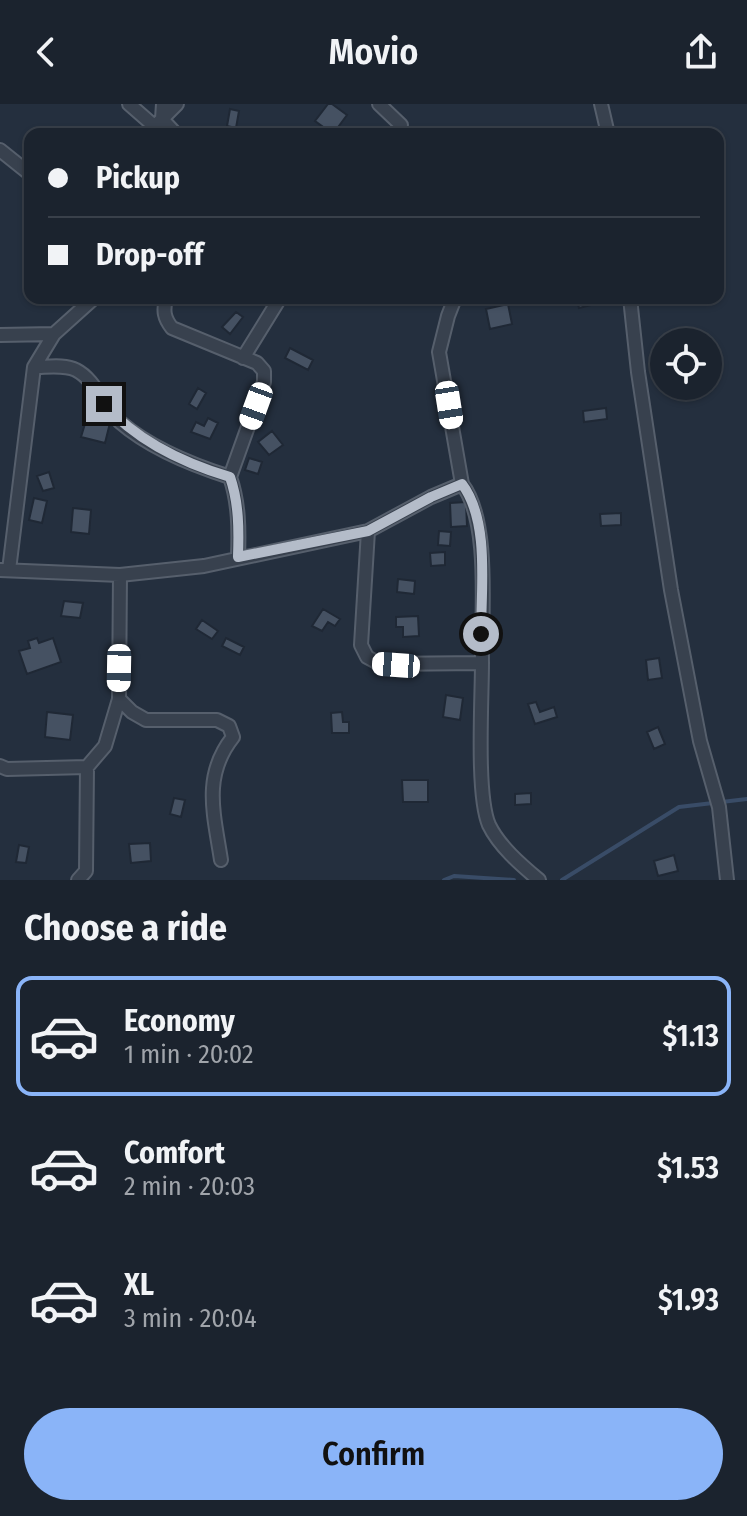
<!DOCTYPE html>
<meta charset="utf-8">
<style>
body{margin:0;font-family:"Fira Sans Condensed",sans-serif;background:#242b36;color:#f1f3f6;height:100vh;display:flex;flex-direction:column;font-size:30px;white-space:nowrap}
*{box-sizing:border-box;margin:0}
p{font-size:26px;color:#a0a4aa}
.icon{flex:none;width:44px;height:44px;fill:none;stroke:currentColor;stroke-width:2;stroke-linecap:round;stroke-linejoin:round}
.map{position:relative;height:776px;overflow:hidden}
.side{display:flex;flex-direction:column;background:#1b232e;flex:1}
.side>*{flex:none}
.hud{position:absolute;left:24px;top:24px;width:700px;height:176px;border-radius:16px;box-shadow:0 2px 6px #0004,0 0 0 2px #39404a;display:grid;align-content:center;height:176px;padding:0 24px;background:#1b232e}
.buttons{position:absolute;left:650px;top:224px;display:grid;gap:16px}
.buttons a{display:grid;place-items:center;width:72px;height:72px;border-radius:50%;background:#1b232e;box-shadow:0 2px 6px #0004,0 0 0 2px #39404a;font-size:40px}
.end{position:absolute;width:36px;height:36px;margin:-18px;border:10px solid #b4bcc9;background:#111;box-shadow:0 0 0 4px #111}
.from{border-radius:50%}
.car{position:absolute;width:24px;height:48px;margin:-24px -12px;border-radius:10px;box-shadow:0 0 6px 2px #0007;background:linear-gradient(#fff 24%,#345 0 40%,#fff 0 76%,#345 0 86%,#fff 0)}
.hud b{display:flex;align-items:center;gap:28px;height:76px;font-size:30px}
.hud b+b{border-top:2px solid #39404a}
.hud i{width:20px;height:20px;background:#f1f3f6}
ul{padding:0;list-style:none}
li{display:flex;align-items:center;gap:24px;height:120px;margin:0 16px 12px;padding:0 8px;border:4px solid transparent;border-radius:16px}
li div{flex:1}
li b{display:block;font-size:30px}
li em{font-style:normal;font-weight:600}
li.selected{border-color:#8ab4f8}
li>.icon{width:72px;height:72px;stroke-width:1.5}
h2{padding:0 24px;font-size:36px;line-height:96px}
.cta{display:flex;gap:16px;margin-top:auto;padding:16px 24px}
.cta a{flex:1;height:92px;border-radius:48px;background:#8ab4f8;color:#111;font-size:32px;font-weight:600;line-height:92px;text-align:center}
header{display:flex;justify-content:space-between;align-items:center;height:104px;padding:0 24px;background:#1b232e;font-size:36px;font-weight:600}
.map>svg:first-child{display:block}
</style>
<header><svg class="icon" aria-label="back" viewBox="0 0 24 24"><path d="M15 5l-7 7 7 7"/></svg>Movio<svg class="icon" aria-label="share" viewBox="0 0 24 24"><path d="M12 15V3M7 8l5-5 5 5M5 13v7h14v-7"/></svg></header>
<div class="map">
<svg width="747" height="776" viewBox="0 0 747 776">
<rect width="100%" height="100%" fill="#242f3e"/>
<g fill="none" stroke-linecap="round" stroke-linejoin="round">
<!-- stream -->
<path stroke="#394c67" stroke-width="4" d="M444,776l10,-4 60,4
M562,776l117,-73 68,-8"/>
</g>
<!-- building -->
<path fill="#455162" stroke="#1f2835" stroke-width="2" d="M328,0h4l15,11 -14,19 -18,-13z
M230,5l9,2 -3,17 -9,-2z
M576,194h33l1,2 -31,8z
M508,200l4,20 -22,5 -4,-20z
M236,208l7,5 -13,17 -8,-7z
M290,244l23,12 -5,10 -23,-12z
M198,284l8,5 -9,16 -8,-5z
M606,304l1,11 -23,3 -1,-11z
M87,313l23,6 -5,20 -24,-6z
M208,314l10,5 -8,16 -19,-7 5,-10 8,4z
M272,327l11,14 -14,10 -11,-13z
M249,354l13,4 -4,12 -13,-4z
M49,368l5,16 -11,3 -6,-15z
M34,394l13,3 -5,22 -13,-3z
M466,398l1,24 -16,1 -1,-24z
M73,404l18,2 -2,24 -18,-2z
M621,409v12l-20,1 -1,-12z
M439,427l12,1 -1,14 -12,-1z
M445,448v13l-14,1 -1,-13z
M398,475l17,2 -1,13 -17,-2z
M64,497l19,2 -3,15 -19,-2z
M323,505l17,10 -5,7 -7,-4 -6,9 -10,-5z
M418,512l1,20 -16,1v-10h-7v-10z
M202,516l16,11 -6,8 -16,-10z
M37,534l2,5 14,-5 8,24 -34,12 -8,-23 11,-3 -2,-7z
M226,534l18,9 -4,8 -18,-9z
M659,554l3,20 -14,2 -2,-20z
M446,591l17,3 -3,22 -17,-3z
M536,598l4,10 14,-5 3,10 -22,7 -7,-20z
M47,608l26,3 -3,25 -25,-3z
M342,608l1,10h6v11h-17l-1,-20z
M658,623l7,17 -11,5 -7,-17z
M402,676h26v22h-25z
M531,689v11l-16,1v-11z
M174,694l11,2 -4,17 -11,-3z
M150,739l1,18 -20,2 -2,-19z
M19,741l10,2 -3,16 -10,-1z
M674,751l4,16 -20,5 -4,-15z"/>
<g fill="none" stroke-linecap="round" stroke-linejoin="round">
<!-- street casing -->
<g stroke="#565f6c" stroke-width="16">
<path id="street" d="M129,0l24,21
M379,0l22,21
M601,0l7,30
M147,30l15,-15 1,-15
M176,30l-14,-15 15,-15
M0,46l30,24
M166,194c-3,13 -2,20 6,30l85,35 7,8v11l-34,95c9,26 9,53 8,80
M455,194l-7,18 -9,36 23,132 -31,13 -63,34 -7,114 6,12 13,7 102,-1c0,36 -6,132 7,162 10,21 32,40 50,55
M630,194l8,74 33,218 29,151 19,66 8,73
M0,231l54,-1
M243,254l37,-60
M34,263c13,0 31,-3 42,3 20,10 27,37 44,52 30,26 72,43 110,55
M462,380c29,38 19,131 20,179
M0,466l120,5
M9,466l25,-203 20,-33 40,-36
M0,662l7,3 80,-2 18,-21 14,-47
M221,756c-7,-46 -19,-84 12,-123l-4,-11 -12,-6h-71l-14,-8 -13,-13 1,-124 84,-9 164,-35
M78,776l8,-9 1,-104"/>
</g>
<!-- street -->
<use href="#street" stroke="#38414e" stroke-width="12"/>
</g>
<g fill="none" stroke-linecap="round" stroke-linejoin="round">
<!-- route -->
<path stroke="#b4bcc9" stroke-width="10" d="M104,300c33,37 79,59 126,73 9,26 9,53 8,80l130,-26 63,-34 31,-13c28,37 19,105 19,150"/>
</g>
</svg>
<div class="buttons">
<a><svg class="icon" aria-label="locate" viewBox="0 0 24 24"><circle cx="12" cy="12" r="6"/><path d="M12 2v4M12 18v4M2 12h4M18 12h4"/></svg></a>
</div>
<i class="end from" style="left:481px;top:530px"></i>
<i class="end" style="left:104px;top:300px"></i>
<i class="car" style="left:449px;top:301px;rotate:171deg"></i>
<i class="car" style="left:256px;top:302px;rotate:200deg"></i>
<i class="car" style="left:396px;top:561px;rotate:274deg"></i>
<i class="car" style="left:119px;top:564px;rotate:181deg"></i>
<div class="hud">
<b><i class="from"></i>Pickup</b>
<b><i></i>Drop-off</b>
</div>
</div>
<section class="side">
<h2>Choose a ride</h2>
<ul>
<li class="selected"><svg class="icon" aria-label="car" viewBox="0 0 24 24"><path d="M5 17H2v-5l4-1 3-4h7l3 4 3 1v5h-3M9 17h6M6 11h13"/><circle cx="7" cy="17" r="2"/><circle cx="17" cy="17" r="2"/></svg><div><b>Economy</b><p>1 min · 20:02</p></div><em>$1.13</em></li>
<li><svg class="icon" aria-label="car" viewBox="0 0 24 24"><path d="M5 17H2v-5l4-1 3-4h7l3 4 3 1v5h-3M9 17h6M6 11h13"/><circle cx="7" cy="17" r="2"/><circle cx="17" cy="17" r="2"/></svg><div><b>Comfort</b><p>2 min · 20:03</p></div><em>$1.53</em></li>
<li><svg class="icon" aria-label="car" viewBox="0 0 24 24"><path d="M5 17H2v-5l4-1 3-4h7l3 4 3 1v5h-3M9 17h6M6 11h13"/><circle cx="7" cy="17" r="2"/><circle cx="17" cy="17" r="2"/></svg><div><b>XL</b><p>3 min · 20:04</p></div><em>$1.93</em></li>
</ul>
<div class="cta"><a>Confirm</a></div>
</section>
